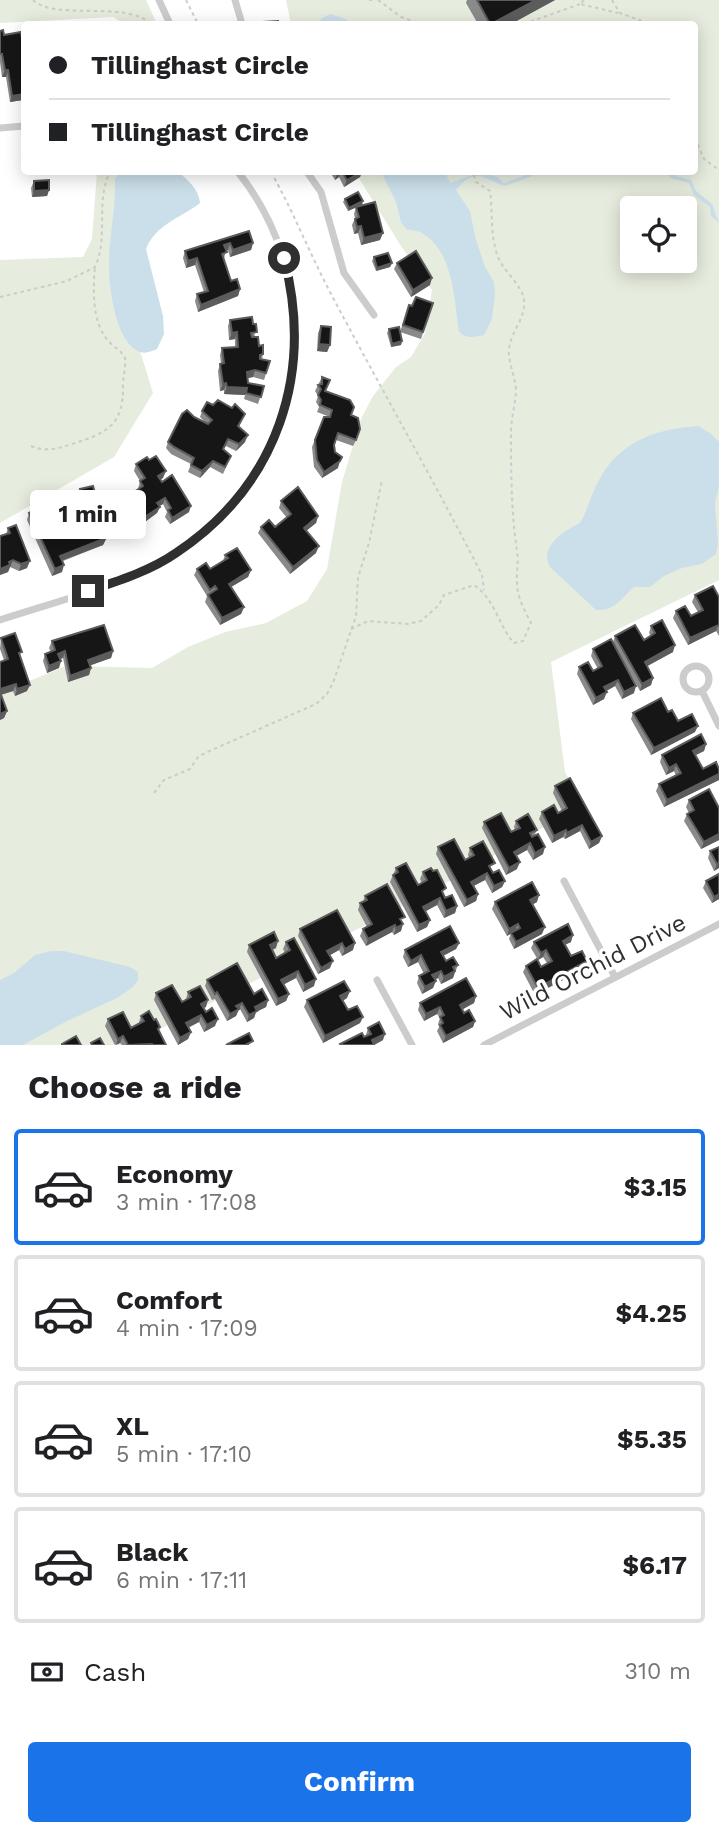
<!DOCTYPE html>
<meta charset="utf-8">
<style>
body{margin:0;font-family:"Work Sans",sans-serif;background:#f6f6f6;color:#202124;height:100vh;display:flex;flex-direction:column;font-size:26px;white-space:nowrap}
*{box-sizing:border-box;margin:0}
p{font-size:23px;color:#757577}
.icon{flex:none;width:38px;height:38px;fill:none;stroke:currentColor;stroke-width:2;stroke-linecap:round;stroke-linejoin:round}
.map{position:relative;height:1045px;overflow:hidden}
.side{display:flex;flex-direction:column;background:#fff;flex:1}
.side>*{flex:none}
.guide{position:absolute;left:21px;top:21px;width:677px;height:154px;border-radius:7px;box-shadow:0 4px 18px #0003;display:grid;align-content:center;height:154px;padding:0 28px;background:#fff}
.fabs{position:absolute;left:620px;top:196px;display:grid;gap:14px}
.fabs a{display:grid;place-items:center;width:77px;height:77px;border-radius:7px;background:#fff;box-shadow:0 4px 18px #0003;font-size:35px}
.end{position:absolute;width:32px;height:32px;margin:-16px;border:9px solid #2f2f2f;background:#fff;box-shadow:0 0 0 4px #fff}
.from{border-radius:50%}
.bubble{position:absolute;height:49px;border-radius:7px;background:#fff;box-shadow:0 4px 18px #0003;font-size:23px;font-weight:700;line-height:49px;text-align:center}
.guide b{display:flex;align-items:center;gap:24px;height:66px;font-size:26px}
.guide b+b{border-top:2px solid #e0e0e0}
.guide i{width:18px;height:18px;background:#202124}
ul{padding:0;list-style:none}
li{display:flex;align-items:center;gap:21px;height:116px;margin:0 14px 10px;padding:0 14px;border:4px solid #e0e0e0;border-radius:7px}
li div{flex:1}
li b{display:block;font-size:26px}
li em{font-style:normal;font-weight:700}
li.on{border-color:#1a73e8}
li>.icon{width:63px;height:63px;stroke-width:1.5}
h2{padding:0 28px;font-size:32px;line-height:84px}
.pay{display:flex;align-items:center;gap:18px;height:77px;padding:0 28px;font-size:26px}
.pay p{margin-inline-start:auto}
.primary-button{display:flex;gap:14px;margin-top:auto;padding:14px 28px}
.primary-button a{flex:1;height:80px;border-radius:7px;background:#1a73e8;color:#fff;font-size:28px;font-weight:700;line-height:80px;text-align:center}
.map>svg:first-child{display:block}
</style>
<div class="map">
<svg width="719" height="1045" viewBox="0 0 719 1045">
<rect width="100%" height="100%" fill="#fff"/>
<!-- green -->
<path fill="#e6ecde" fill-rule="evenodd" d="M0,0h146l11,24h-32l-12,-7 -113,6z
M286,0h433v580l-168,82 14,110 18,33 -162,92 -293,148h-128v-352l66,-27 86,2 36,-21 37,-15 41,-9 41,-22 20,-32 15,-87 19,-63 12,-23 23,-29 15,-10 14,-24 7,-43 -31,-44 -46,-74h340v-148h-404zM632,208h52v53h-52z
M97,172h34l2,156 20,65 -39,64 -114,66v-263l83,-3 9,-18z"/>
<!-- water -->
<path fill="#cbdfea" d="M331,14l14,5 6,5h-35l8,-7z
M121,172h57c10,8 21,17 22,31 -19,15 -44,21 -54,46l17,67 1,18 -7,15c-7,3 -14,6 -21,1 -21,-13 -27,-62 -27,-85 0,-29 7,-58 6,-86z
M381,172h64l5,11 31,-11 16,5 7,6 30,-11 -2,4 -27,10c-19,-5 -29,-22 -49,4l14,21 5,25 10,31 9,15 1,13 -3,24 -8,16c-9,2 -18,4 -25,-3 -5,-32 -5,-80 -37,-99 -5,-3 -10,-2 -16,-4l-5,-7 -5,-20z
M667,172h4l4,4 16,4 5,11 16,13 7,19 -8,-7 -1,-9 -16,-12 -5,-12 -18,-5z
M698,426l12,7 9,9v43l-4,19 3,39 -2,11 -14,10 -20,4 -18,8 -14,11h-16c-13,11 -18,24 -38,23l-45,-42c-14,-21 13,-37 29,-45 8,-14 12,-31 20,-45 22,-38 57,-49 98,-52z
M51,951h13l66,16 8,5v8l-5,7 -16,11 -50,23 -44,24h-23v-65l14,-7 21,-18z"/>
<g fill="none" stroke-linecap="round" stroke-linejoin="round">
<!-- path -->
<path stroke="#ccc" stroke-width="2" stroke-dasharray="3.5 3.5" stroke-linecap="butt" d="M33,0c21,21 93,0 118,24
M186,0l12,24
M369,0h6
M378,0l23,17 20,7
M584,0l-4,4 38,9
M612,0l8,13 30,11
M524,24l56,-20
M695,138l9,21 15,11
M271,172c22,39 38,80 59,120 50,95 103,187 152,283l2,15
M0,297l67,-16 28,-14c14,-30 0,-66 15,-95
M31,446c15,6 26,3 41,-2 35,-11 52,-19 51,-59 0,-9 3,-17 2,-27 -4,-8 -13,-12 -19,-20 -14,-18 -13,-49 -11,-71
M351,629l17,-8 40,3 13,-3 18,-16 5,-10 30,-10c21,14 24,40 40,58l9,-2 8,-18c-6,-12 -14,-26 -14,-40 -1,-10 2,-21 0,-32 -6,-39 -6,-82 -6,-122 1,-13 4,-25 5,-37 0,-15 -8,-28 -7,-42 1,-18 17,-31 15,-50 -2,-16 -22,-29 -27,-46 -7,-21 -4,-41 -7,-63l-14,-9 -3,-10
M154,793l10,-13 26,-11 8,-12 7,-4 111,-49 11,-10 6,-11 23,-67 2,-39 11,-34 13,-63"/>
<!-- street -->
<path stroke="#ccc" stroke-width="7" d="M159,0l11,24
M235,0l7,24
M0,128l24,-2
M307,172l14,20 23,81 30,42
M0,620c58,-19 121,-34 173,-65 134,-80 160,-264 65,-383
M683 679a13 13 0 1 1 26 0a13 13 0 1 1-26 0Z
M702,691l17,35
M564,881l51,96
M377,980l35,65
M484,1045l235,-121"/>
</g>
<!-- wall -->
<path fill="#8a8a8a" d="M467,0h88l-44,24h-33l-12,-21z
M0,31l24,20 -1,49 -13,2 -4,-25h-4l-2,-15z
M330,172h32l-2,5 -16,10 -5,-10 -4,3z
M34,181l15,9 -2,6 -15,1 -1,-9z
M345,199l17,6 -4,1 22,34 -19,5 -3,-12 -4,1 -2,-9 3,-7 -1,-4 2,-7 -8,4 -5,-9z
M249,231l4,12 -2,7 -21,7 -2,-7h-2l-2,9 7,22 9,8 -2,7 -40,16 -3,-11 2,-7 7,-2 -9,-27 -9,3 -3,-10 2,-7z
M374,257l18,6 -2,4 -14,4 -4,-10z
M397,263l33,22 -19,12 -17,-28z
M433,303l-12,36 -21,-7 9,-27 3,1z
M230,320l23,4 2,13 8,17 -1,5 8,2 -6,19 -11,-3 -5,1v5l16,3 -6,18 -14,-5 1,-4 -21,-1v-4l-4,1 -2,-20 2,-7h1l-1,-9 2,-7 13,-1v-8l-6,1 -1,-14z
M321,326l9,19 -3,7 -10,-1 1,-18z
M389,329l13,12 -1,4 -10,2 -4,-14z
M322,377l3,14 26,24 5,25 -3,6 -17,-6 -2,5 4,23 -16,10 -8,-11 -2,-20 12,-30h6l-13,-5 2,-5 -3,-5 2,-6 -3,-5z
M213,405l32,9 -6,13 6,15 -9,9 -10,-5 -2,3 4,14 -5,11 -13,-7 -10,11 -12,-6 3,-8 -20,-10 -5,-6 2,-6 26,-25 11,5 -5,-5 2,-6z
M136,464l27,14 -3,2 29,32 -19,12 -5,-7 2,-5 -4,-8 -4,2 -2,7 -19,14 -3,-5 -7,4 -12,-18 3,-6 19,-13 2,-8 -6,-10z
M80,489l14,18 -12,3 -4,-14z
M281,501l37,15 -2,7 -10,8 10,22 -26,21 -32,-41 3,-6h14l12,-9 -8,-10z
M29,513l33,8 5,5 43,5 -7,14 -40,16 -1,11 -10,4 -25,-56z
M8,528l19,40 -8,3 -9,-4 -2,5 -8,3v-39l6,-2z
M225,555l26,15 -3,7 -17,10 13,20 -3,7 -21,11 -15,-23 2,-6 -13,-21 3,-6h13l13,-8z
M695,595l24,2v39l-3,-5 -28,14 -15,-27 3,-7 15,5 7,-4 -6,-10z
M651,626l22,26 -26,14 6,12 -2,7 -11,6 -24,-43 18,45 -12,6 -7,-13 -9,5 -2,8 -11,6 -16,-31 2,-7 14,4 5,-2 -7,-13 2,-7 20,-7 2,-6 29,4 7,-4 -2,-3z
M1,638l19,19 7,34 -12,5 -2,-5 -12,4 6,16 -3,7 -4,2v-58l4,-2 -4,-11z
M52,641l61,10 -2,7 -21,7 1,3 -2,7 -21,7 -5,-24 -3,1 -1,9 -12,5 -4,-12 2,-7 6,-2 -2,-4z
M668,712l10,9 17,11 -44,23 -20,-36 2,-6z
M706,744l-2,7 -9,4 8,14 16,11 -55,27 -8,-16 3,-7 17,-8 -2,-5 -8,4 -6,-13 2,-7z
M555,786l47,50 -3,7 -10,6 -9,-18 -15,8 -2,-2 -11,6 -13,-24 3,-7 16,1 4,-2 -9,-18z
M689,800l30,8v32l-18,9 -17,-28 3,-7 2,-1 -3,-6z
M516,821l21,9 -3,6 9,18 -10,6 -6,-10 -11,6 1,13 -11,6 -24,-47 2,-6 27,10 4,-2 -1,-3z
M438,847l27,13 4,-2 -1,-3 2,-7 22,22 1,3 12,8 -3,6 -10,6 -7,-13 -11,6 4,8 -2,7 -12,6 -28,-53z
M719,847v21l-5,3 -6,-13 2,-7z
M396,868l22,17 4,-2 -2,-4 3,-7 22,26 12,8 -2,7 -11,5 -7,-13 -12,6 5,9 -3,7 -10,5 -27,-50z
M706,881l13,18 -7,4 -9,-15z
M365,896l37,27 -1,8 -7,4 -2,-3 -26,14 -6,-10 3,-7 4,-2 -9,-17 2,-7 3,-1z
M495,902h42l-4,2 9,30 -28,15 -5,-10 2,-6 -4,3 -15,-27z
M337,910l16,40 -11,6 -3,-6 -9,5v13l-12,6 -20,-38 2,-7z
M286,942l28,44 -11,6 -7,-14 -12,6 5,10 -3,7 -10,5 -29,-54 2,-7 27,3 -4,2 4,8 9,-5 -2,-4z
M534,942h37l-6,3 6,11 14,12 -50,27 -12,-23 3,-6 15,1 6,-4 -4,-6 -5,3 -7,-12z
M459,943l-3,6 -13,7 3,5 12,4 -5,13 -12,6 -3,-6 -3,2 -2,8 -11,6 -5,-11 2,-7 5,-2 -6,-12 -10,5 -5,-10 2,-7z
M207,980l47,14 14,6 -2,7 -10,5 -2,6 -7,4 -7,-13 -2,1 -2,6 -9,5 -12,-22 -3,1 -7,-14z
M188,992l18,15 -3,1 12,18 -11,6 -5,-10 -11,6 3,4 -3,7 -10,6 -24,-45 2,-7 26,9 4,-3z
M476,996l-2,7 -12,6 2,4 11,8 -2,6 -30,16 -6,-12 2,-4 -1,-3 2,-6 -3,-4 -13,7 -6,-11 2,-7z
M347,998l-4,3 5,9 15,7 -3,6 -37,20 -19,-36 3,-7z
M141,1016l18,15 7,14h-44l-2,-2 -5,2 -10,-19 3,-7 23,9 8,-4v-2z
M368,1028l15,12 -9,5h-34l26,-9v-1z"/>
<!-- shaded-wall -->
<path fill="#5c5c5c" d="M536,0h19l-44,24h-20z
M5,70h3l-2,7h-4z
M24,94l-1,6 -13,2 2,-6z
M340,172h1l-2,5 -4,3 2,-7z
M361,172h1l-2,5 -16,10 3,-7z
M49,190l-2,6 -15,1 2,-6z
M363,201l-1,4 -14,6 1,-3z
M361,226l-3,7 -4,1 3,-7z
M383,233l-3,7 -19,5 3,-7z
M230,243l-2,7 -6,2 2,-7z
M253,243l-2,7 -21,7 3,-7z
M197,258l-2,7 -9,3 2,-7z
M392,263l-2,4 -14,4 1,-3z
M432,278l-2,7 -19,12 2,-7z
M240,289l-2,7 -40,16 3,-7z
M237,332l-2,7 -6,1 3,-7z
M402,341l-1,4 -10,2 1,-3z
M319,344l11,1 -3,7 -10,-1z
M255,370l-2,7 -9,2 3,-7z
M226,383l-2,7 -4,1 3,-7z
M227,387l20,1 -2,7 -21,-1z
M248,435l-3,7 -9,9 3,-7z
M213,461l-3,6 -10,11 2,-7z
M340,461l-2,7 -16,10 2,-6z
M166,471l-3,7 -8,5 3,-7z
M165,498l-2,6 -8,5 2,-6z
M97,500l-3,7 -12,3 2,-7z
M191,506l-2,6 -19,12 2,-6z
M160,507l-3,6 -19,14 2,-7z
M137,515l-2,7 -7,4 2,-6z
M318,516l-2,7 -15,12 3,-7z
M110,531l-7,14 -45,17 2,-6z
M319,546l-3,7 -26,21 3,-7z
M13,560l-5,12 -8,3v-6l9,-7z
M30,561l-3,7 -8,3 2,-7z
M64,565l-2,7 -10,4 3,-7z
M251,570l-3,7 -22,13 3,-6z
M244,607l-3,7 -21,11 2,-7z
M719,624l-3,7 -28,14 2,-7z
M675,645l-2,7 -31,17 3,-7z
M65,651l-2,7 -7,2 2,-6z
M113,651l-2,7 -25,9 2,-7z
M61,661l-2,7 -12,5 2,-7z
M91,668l-2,7 -21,7 2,-6z
M653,678l-2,7 -11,6 2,-7z
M618,680l-3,6 -14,8 3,-7z
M16,684l-3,7 -13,4v-6z
M30,685l-3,6 -12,5 2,-7z
M636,686l-2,7 -12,6 2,-7z
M607,692l-3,7 -11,6 3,-7z
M7,711l-3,7 -4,2v-6z
M698,726l-3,6 -44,23 3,-7z
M706,744l-2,7 -14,7 3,-7z
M676,764l-2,7 -8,4 3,-7z
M719,774v6l-55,27 3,-7z
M582,825l-2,6 -15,8 2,-6z
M566,830l-3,7 -11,6 2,-7z
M719,834v6l-18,9 3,-7z
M602,836l-3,7 -10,6 2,-7z
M530,843l-3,7 -16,9 3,-7z
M545,847l-2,7 -10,6 2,-7z
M520,862l-3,7 -11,6 3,-7z
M719,863v5l-5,3 3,-7z
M487,873l-2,7 -16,8 2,-6z
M505,881l-3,6 -10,6 2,-7z
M478,894l-2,7 -12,6 3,-7z
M719,894v5l-7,4 2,-6z
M539,895l-2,7 -9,5 2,-7z
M440,898l-3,7 -16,9 2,-7z
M457,906l-2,7 -11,5 2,-7z
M430,920l-3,7 -10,5 2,-7z
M403,924l-2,7 -7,4 2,-7z
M518,924l-3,7 -8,5 2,-7z
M395,925l-3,7 -26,14 2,-7z
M545,927l-3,7 -28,15 2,-7z
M573,935l-2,7 -11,5 3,-6z
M278,941l-2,7 -9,4 3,-7z
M342,943l-3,7 -14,8 2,-7z
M355,943l-2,7 -11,6 3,-7z
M459,943l-3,6 -17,9 2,-6z
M546,950l-3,7 -5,3 3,-7z
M421,955l-3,7 -10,5 3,-6z
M333,961l-3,7 -12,6 3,-6z
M587,961l-2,7 -50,27 3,-7z
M298,971l-2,7 -17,9 2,-7z
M441,971l-3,7 -8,4 2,-7z
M455,971l-2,7 -12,6 3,-7z
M316,979l-2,7 -11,6 2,-7z
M436,981l-3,7 -11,6 3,-7z
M350,991l-3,7 -9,5 2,-7z
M289,994l-3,7 -10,5 2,-7z
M476,996l-2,7 -16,9 2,-7z
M208,1000l-2,7 -7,3 2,-6z
M268,1000l-2,7 -10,5 -2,6 -7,4 2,-7 6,-8z
M242,1003l-6,13 -9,5 3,-7 6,-8z
M440,1007l-3,7 -13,7 2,-7z
M201,1015l-2,7 -16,8 3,-7z
M363,1017l-3,6 -37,20 2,-7z
M218,1019l-3,7 -11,6 3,-7z
M475,1021l-2,6 -30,16 3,-7z
M191,1032l-3,7 -10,6 2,-7z
M385,1034l-2,6 -9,5 -2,-5z
M123,1036l-3,7 -4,2 2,-6z"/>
<!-- building -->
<path fill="#161616" stroke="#5c5c5c" stroke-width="2" d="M477,0h59l-45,24h-1z
M278,21v3h-15v-2z
M3,30l1,5 17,-3 3,19v43l-12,2 -4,-26h-3l-3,-16h-2v-23z
M342,172h19l-14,8z
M49,180v10l-15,1v-10z
M358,192l5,9 -14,7 -4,-9z
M375,202l8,31 -19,5 -3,-12 -4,1 -2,-8 4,-2 -3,-10z
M249,231l4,12 -20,7 -3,-7 -6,2 3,7 -5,2 9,27 6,-2 3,10 -39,16 -4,-11 11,-3 -11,-33 -9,3 -3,-10z
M416,251l16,27 -19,12 -16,-27z
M388,253l4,10 -15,5 -3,-11z
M416,297l17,6 -10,29 -20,-7 6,-20 3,1z
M252,317l1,7h3l1,8 -6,1 1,4h6l1,9 4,-1v9l-3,1v4l10,2 -4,12 -11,-3 -8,2 1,11 16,3 -3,11 -15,-4 1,-5 -20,-1 -1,-4 -3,1 -3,-20 4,-1 -2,-15 16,-1 -1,-15 -5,1 -2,-13z
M321,326l10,1 -1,18 -11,-1z
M399,327l3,14 -10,3 -3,-15z
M322,377l8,3 -5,11 25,9 4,7 -3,8 7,3 2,11 -4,11 -18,-7 -4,12 1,7 7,5 -2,4 -16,11 -7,-12 -2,-20 9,-23h6l2,-7 -12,-5 1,-5 -3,-5 3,-6 -3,-4 4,-1z
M218,400l14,8 3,-4 10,10 -7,12 10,9 -9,9 -11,-5 -5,10 8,7 -6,11 -12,-6 -11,10 -11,-6 3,-7 -20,-11 -6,-5 14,-28 5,-4 7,7 14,7 4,-4 -10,-9 5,-9 6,3z
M156,456l10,15 -8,5 4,6 10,-7 19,31 -19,12 -4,-8 3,-2 -6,-10 -8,5 3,4 -20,13 -3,-5 -7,5 -11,-18 24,-16 -3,-5 5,-3 -9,-14 11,-7 2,3z
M93,486l4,14 -13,3 -4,-14z
M298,487l20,29 -14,12 15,18 -26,21 -32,-40 8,-7 6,7 16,-13 -10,-13z
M53,500l9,21 3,-1 2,6 34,-15 9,20 -6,3 2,4 -46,18 4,9 -9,4 -26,-56z
M16,525l14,36 -9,3 -8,-4 -4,2 1,3 -10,4v-33l10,-3 -2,-5z
M237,548l14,22 -22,14 15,23 -22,11 -14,-23 9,-6 -2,-3 -5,4 -13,-21 9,-6 4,6 18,-11 -3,-3z
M713,586l6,11v28l-29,13 -14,-27 9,-5 6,10 12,-6 -8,-15z
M662,620l13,25 -30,17 8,16 -11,6 -27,-48 20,-11 9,15 11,-7 -4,-7z
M104,625l9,26 -25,9 3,8 -21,8 -5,-25 -7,3 3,7 -12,5 -4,-12 10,-4 -3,-9z
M15,633l7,19 -3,1 11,32 -13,4 -1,-5 -16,5v-27l8,-3 -7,-21z
M611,639l25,47 -12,6 -6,-12 -14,7 3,5 -11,6 -17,-31 9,-5 5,9 9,-5 -9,-17z
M0,692l7,19 -7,3z
M661,698l7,14 4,-2 6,11 14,-7 6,12 -44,22 -21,-35z
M701,734l5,10 -13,7 10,18 13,-7 3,7v5l-52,26 -8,-16 22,-11 -5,-9 -7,4 -7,-13z
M570,778l32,58 -11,6 -9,-17 -15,8 -1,-3 -12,6 -12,-24 12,-7 4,8 9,-5 -12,-22z
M709,789l10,19v26l-15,8 -17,-28 7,-4 -5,-10z
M501,813l10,19 9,-4 -4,-7 12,-7 9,16 -7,3 2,4 6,-3 7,13 -10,6 -5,-10 -16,9 6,10 -11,6 -25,-46z
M454,839l11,21 9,-5 -4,-7 13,-7 12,22 -6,3 4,7 6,-3 6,11 -11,5 -7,-13 -16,9 7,12 -11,6 -29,-53z
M719,847v16l-2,1 -7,-13z
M406,863l12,22 9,-5 -4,-8 8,-4 2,3 4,-1 9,18 -4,3 3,7 7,-3 5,11 -11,5 -6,-13 -17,9 7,13 -11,5 -26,-50 5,-3 -2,-4z
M719,874v20l-5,3 -8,-16z
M532,882l7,13 -9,5 15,27 -29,15 -5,-9 9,-5 -2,-4 -9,5 -14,-27z
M387,884l18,33 -5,2 3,5 -7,4 -1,-3 -27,14 -5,-10 9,-5 -12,-21 7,-3 -2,-4z
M337,910l18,33 -10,6 -3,-6 -15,8 6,10 -12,7 -21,-39z
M568,924l5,11 -10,6 8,15 11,-5 5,10 -49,27 -12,-22 11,-7 4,8 11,-6 -6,-11 -5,3 -7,-11z
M450,926l9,17 -18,9 5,9 7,-4 5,8 -5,2 2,4 -11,6 -3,-6 -9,4 4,6 -11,6 -6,-11 10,-5 -8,-16 -10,6 -6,-11z
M274,932l4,9 -8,4 6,13 14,-8 -4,-8 8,-4 22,41 -11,6 -7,-14 -17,9 8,14 -11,5 -29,-54z
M237,963l17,31 8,-5 6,11 -13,7 2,4 -8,4 -7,-12 -6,3 3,3 -9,5 -13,-22 -2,2 -8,-14z
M466,978l10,18 -16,9 4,8 5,-3 6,11 -29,15 -6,-11 3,-2 -3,-6 4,-2 -4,-8 -14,7 -6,-11z
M344,981l6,10 -10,5 8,14 9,-4 6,11 -38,19 -18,-36z
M172,985l10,17 9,-5 -3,-5 12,-6 8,14 -7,4 5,8 6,-4 6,11 -11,6 -6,-10 -15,8 5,9 -11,6 -24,-45z
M149,1011l5,9 2,-1 4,8 -2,2 8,16h-13l-1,-1 -24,1 -5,-9 -5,3 -10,-20 15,-7 8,16 13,-7 -3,-5z
M379,1022l6,12 -13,6 2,5h-33l-1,-1 22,-11 2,4 7,-3 -3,-6z
M249,1033l4,8 -6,3 1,1h-22z
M76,1036l5,9h-19v-1z
M100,1038l4,7h-12l-1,-2z"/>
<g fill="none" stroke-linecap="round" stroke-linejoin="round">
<!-- route -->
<path stroke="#2f2f2f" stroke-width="9" d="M88,591c30,-10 62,-20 88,-38 102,-68 138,-179 108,-295"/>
</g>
<g text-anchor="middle" stroke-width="7" stroke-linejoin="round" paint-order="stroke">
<!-- street labels -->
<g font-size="24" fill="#2f2f2f" stroke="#fff">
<text transform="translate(593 967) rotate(-27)" y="8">Wild Orchid Drive</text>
</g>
</g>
</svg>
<div class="fabs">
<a><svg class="icon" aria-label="locate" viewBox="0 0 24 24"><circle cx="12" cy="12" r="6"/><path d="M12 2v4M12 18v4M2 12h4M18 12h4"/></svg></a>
</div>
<i class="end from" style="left:284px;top:258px"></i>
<i class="end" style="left:88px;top:591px"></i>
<div class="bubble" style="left:30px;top:490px;width:116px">1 min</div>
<div class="guide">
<b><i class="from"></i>Tillinghast Circle</b>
<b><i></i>Tillinghast Circle</b>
</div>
</div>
<section class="side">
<h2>Choose a ride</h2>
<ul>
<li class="on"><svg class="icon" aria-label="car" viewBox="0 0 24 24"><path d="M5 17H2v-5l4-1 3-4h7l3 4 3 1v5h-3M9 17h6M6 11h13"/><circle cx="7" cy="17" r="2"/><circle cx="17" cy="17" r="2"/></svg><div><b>Economy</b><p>3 min · 17:08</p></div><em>$3.15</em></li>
<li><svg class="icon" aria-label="car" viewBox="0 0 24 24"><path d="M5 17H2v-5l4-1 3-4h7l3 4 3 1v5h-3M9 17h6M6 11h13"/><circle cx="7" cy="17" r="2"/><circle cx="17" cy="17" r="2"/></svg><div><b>Comfort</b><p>4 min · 17:09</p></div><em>$4.25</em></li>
<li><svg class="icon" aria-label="car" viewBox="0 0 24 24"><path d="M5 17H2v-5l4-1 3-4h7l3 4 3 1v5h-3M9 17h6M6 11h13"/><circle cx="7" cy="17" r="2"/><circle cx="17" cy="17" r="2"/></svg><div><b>XL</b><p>5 min · 17:10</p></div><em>$5.35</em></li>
<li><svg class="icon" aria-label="car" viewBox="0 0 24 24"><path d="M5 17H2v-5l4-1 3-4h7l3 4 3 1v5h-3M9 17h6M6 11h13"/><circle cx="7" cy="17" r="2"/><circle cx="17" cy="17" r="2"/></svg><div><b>Black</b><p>6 min · 17:11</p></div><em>$6.17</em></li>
</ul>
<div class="pay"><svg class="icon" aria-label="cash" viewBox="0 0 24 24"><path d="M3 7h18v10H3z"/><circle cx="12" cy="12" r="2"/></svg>Cash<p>310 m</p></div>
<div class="primary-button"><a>Confirm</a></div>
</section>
